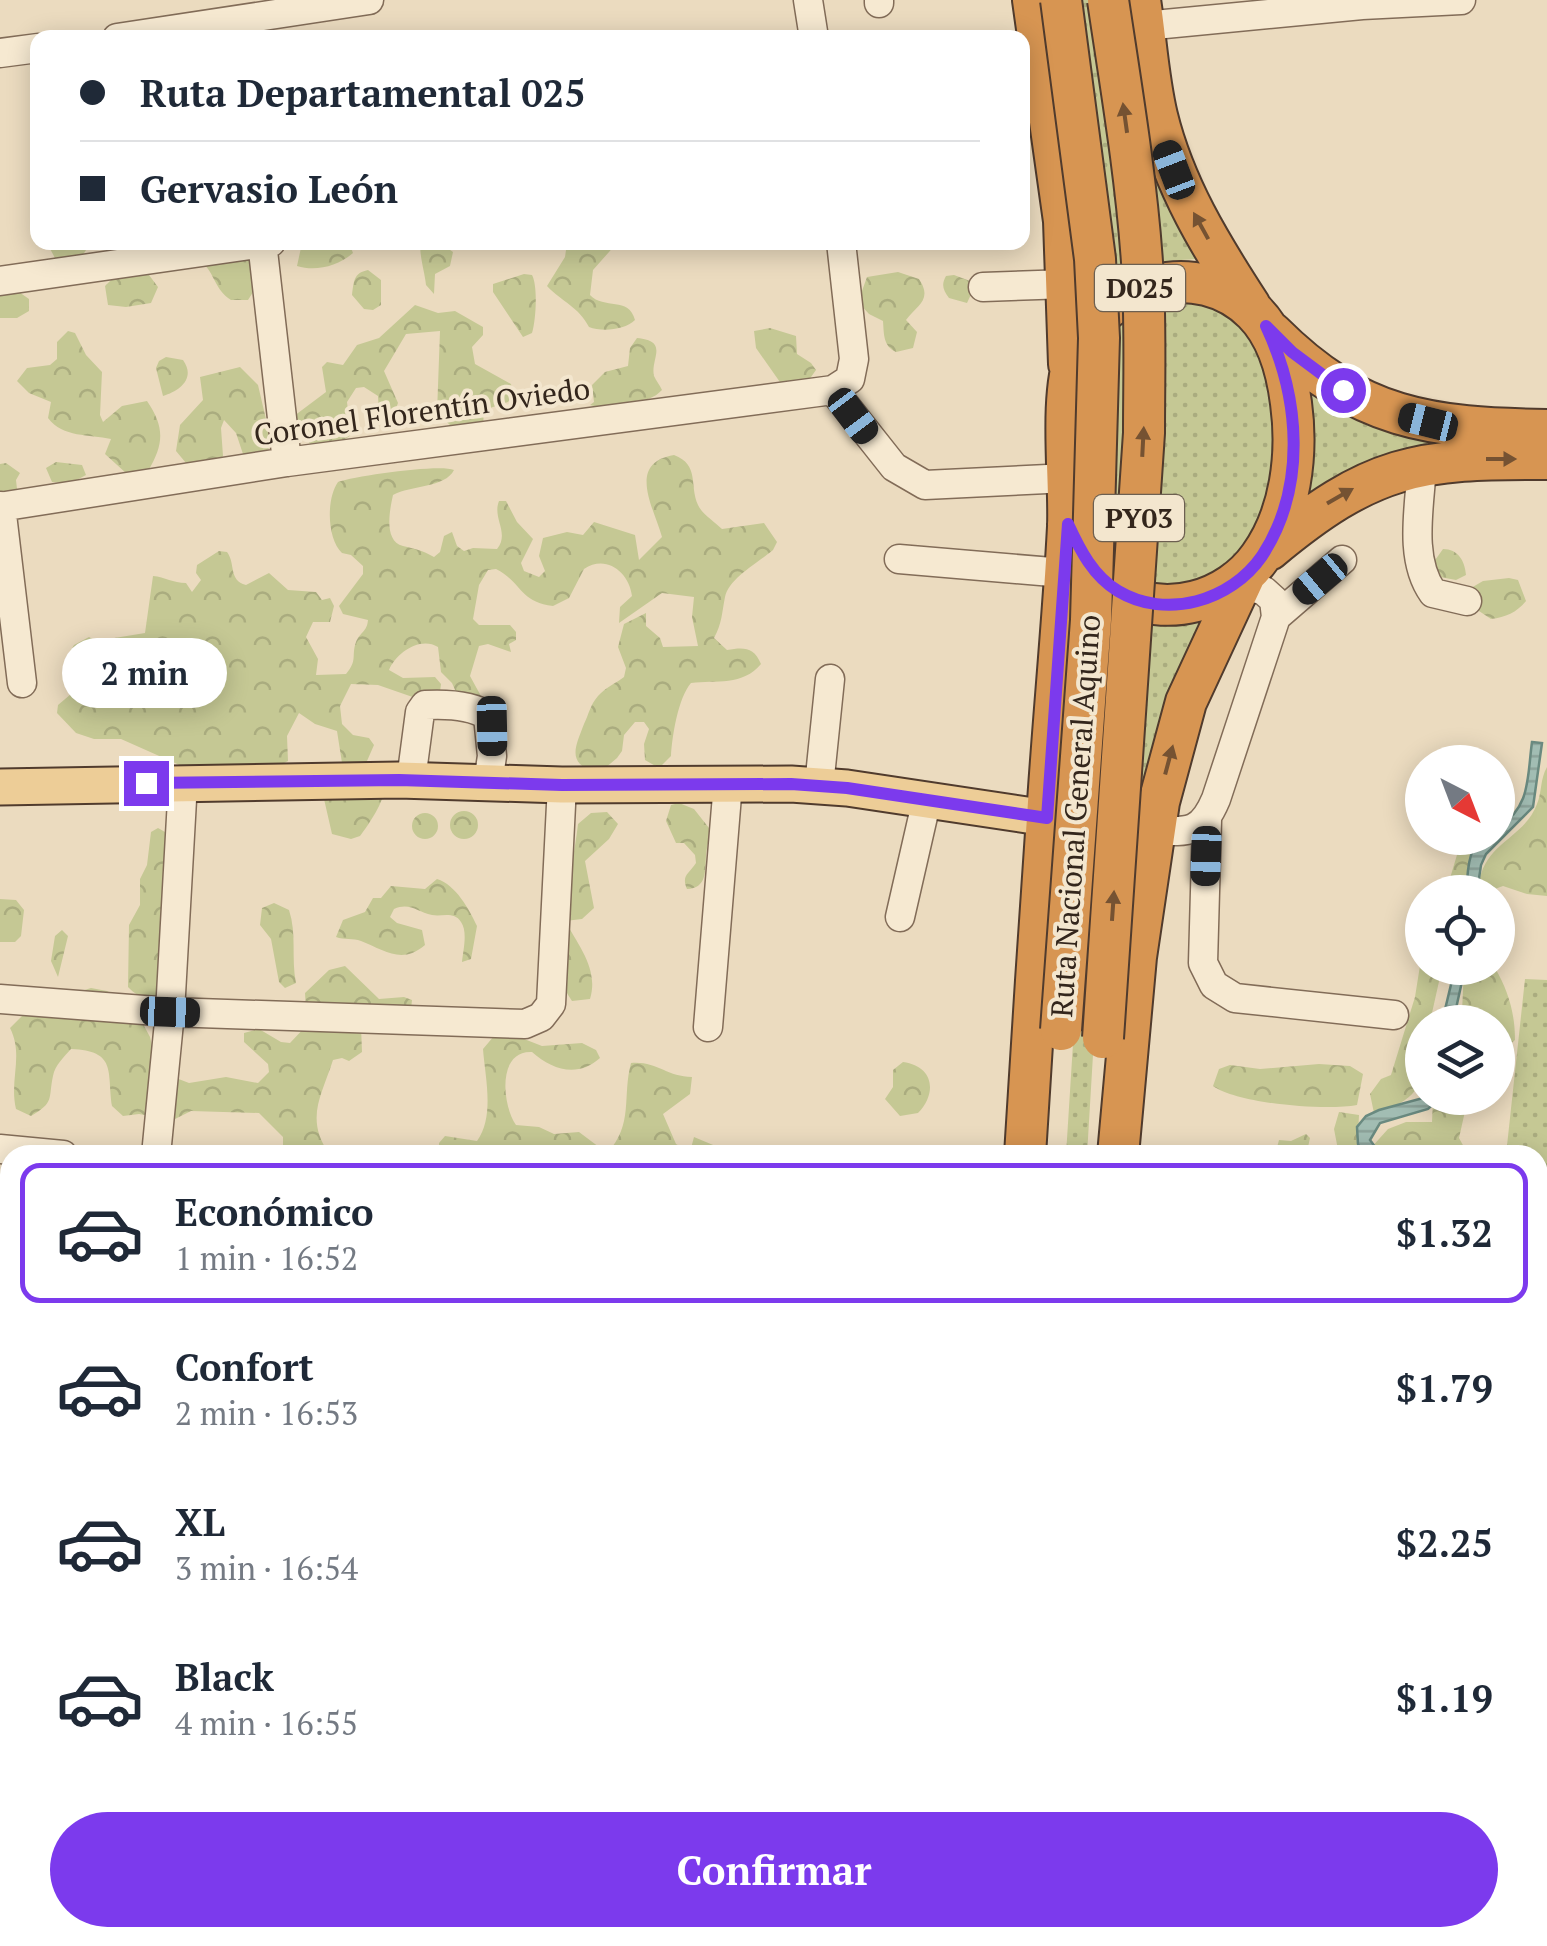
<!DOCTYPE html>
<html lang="es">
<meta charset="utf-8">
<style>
body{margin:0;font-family:"PT Serif",serif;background:#f6f6f7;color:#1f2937;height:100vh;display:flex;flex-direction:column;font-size:38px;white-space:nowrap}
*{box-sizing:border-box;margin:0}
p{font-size:32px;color:#747a83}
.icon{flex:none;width:55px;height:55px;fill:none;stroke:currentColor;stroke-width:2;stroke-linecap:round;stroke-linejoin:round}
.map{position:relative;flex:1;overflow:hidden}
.side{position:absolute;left:0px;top:1145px;width:1548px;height:802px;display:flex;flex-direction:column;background:#fff;border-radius:30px 30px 0 0;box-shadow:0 5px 25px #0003}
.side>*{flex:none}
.top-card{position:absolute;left:30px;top:30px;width:1000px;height:220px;border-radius:20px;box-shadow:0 5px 25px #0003;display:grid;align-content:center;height:220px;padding:0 50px;background:#fff}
.needle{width:65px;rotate:138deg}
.controls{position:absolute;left:1405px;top:745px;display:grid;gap:20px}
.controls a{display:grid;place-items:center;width:110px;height:110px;border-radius:50%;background:#fff;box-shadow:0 5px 25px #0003;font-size:50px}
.end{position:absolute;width:45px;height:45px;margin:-22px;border:12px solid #7c3aed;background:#fff;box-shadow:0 0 0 5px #fff}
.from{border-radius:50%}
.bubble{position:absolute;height:70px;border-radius:35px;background:#fff;box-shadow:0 5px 25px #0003;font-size:32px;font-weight:600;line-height:70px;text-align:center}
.car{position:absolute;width:30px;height:60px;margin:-30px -15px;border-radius:12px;box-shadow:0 0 8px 2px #0007;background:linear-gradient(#222 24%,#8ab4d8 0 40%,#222 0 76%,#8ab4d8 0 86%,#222 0)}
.top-card b{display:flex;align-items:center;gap:35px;height:95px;font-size:38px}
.top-card b+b{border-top:2px solid #e0e1e3}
.top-card i{width:25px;height:25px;background:#1f2937}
ul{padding:18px 0 0;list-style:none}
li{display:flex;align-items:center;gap:30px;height:140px;margin:0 20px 15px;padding:0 30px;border:5px solid transparent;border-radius:20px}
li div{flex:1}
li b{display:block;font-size:38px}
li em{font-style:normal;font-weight:600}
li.active{border-color:#7c3aed}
li>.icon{width:90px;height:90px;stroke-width:1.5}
.action{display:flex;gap:20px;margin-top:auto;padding:20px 50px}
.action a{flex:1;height:115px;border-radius:60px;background:#7c3aed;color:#fff;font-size:40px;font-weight:600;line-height:115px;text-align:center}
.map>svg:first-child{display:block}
</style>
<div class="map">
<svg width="1547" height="1946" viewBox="0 0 1547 1946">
<defs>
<pattern id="green-dots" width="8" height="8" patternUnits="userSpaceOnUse" patternTransform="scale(2.5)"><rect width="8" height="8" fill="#c5c894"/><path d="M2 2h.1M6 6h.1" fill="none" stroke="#aaac7f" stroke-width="1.8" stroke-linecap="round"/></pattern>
<pattern id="forest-crowns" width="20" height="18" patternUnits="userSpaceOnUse" patternTransform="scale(2.5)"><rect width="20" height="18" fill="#c5c894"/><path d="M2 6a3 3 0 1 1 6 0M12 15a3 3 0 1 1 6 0" fill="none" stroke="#aaac7f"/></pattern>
<pattern id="water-rules" width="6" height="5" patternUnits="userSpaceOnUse" patternTransform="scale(2.5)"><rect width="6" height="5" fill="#a2bdb3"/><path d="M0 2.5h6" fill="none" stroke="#8ca299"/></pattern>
</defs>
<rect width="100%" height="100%" fill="#ebdbbf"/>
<!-- green -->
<path fill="url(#green-dots)" d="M1075,0h18l105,256 -2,3c-32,2 -60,4 -88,22z
M1214,300l41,39 22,73 -8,93 -37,61 -55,23 -59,-14 -34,-52 5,-148 36,-69z
M1304,381l168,63 -166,61z
M1076,588l132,31 -66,215 -80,-7z
M1086,837l20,1 -19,317h-21z
M1525,979l22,1v501l-9,1v-327h-32z"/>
<!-- forest -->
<path fill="url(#forest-crowns)" d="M421,242l19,1 13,9 -3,14 -15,8 -1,20 -8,-9c-1,-12 -8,-34 -5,-43z
M47,243h41c-2,17 -17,16 -32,17z
M248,243l9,43 -9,14h-17c-16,-10 -16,-26 -29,-38z
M302,243h47l4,10c-15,13 -37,19 -56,13z
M567,243h50l-24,27 -3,25c14,15 39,1 45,25 -10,10 -33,12 -46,7 -10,-20 -27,-25 -42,-41l18,-29z
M368,270l13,10v25l-8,5 -9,-1 -12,-14c2,-13 1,-22 16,-25z
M898,272l21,7c14,21 -2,26 -13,41l11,12 -4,16 -17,4c-13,-6 -12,-18 -13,-31l-14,-7 -11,-12 9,-25z
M524,274l8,1c6,11 4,45 0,58l-9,4 -30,-45v-8z
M149,275l9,12 -7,16 -25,4 -18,-2 -3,-19 10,-10z
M954,275l16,6 4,7 -7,15 -18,-5c-6,-8 -8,-13 -3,-22z
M19,292l10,7v12l-12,7h-17v-23z
M415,305l23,8 17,-2 28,16v8l-11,12 3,17 36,20 2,12 -5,6 -24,8 -1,17 -8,5 -25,-7 -13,-12 3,-82 -34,3 -22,37 14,32 -6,16h-8l-5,-6 -1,-17 -14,-9 -8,1 -9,14 4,33c-11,9 -28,12 -41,9l-16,-28 32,-24 -4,-25 5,-5 16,3 14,-20 22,-7z
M770,328l26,8 1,18 14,9 5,7 -10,14 -24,1 -26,-37 -2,-17z
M68,331l7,2 11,22 16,17 -2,43 3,7 19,-16 25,-5c17,25 18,42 1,70l-21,3 -22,-20 6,-15c-22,-5 -48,-1 -63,-21l3,-16 -22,-9 -12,-12 10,-13 23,-3 7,-6v-17z
M637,338c33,3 13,21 17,38 2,5 6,9 8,14 -16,17 -32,5 -53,20l-19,-5 4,-3 -2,-17 13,-13 23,-6 2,-18z
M166,357l17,3c13,18 -3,31 -20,36l-7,-28 3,-7z
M240,367l18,18 14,60 -11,11 -18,-2 -7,-21 -12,-13 -3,8 2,28 -6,7 -26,6 -15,-18 4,-26 23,-25 -3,-23z
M674,455c26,10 15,30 24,50 4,9 17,17 24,24l42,-6 13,19 -4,8c-14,12 -44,28 -48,47 -3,15 -3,27 -11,41l13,12c17,-3 27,-3 34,14 -18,22 -45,16 -70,19 -13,15 -19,54 -20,73l-12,12 -14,-8 -1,-16 5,-15 -5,-7h-9l-11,13 -2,16 -5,7 -19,16c-31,-11 -24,-24 -14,-50 5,-10 6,-19 14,-28 7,-8 18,-13 26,-19l2,-9 -8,-21 6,-23 22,-11v13l14,12 3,9 35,-1 -6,-29 2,-20 -32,-4 -43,30 1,-16 12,-11c-3,-24 -26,-42 -48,-27l-15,29 -16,8c-35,-5 -30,-23 -57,-37l-8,1 -9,15 -6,34 6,6h31l6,7v8l-7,4 2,8 -23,-8 -9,2 -9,30 12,22 -23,1 -7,-16 -11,-11 -3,-25c-18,-11 -42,6 -49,23l14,8 32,-1 6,7 -1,8 -13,10 -49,-17 -27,-1 -11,22 2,18 11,11 16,3 5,7 -7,16 17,31c-2,13 -17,35 -24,44l-9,3 -19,-5 -8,-35 18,-36 -5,-32 -22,-7 -16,-11 -12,23 1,25 -8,4 -87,6 -72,-32h-27l-18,-6 -19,-20 1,-8 13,-11 23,-5 -28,-30 8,-14 15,-8 7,4 49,-8 8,-57c12,1 20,7 33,7l6,9 9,-12 -5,-7 1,-8 22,-14 8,1c9,12 1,28 19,33l23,-12 19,17 28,2 6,8 8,-2 4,8 -4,16h-17l-7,15 12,22 -2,16 30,-1c12,-14 5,-18 10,-32 4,-10 11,-10 12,-22l-25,-6 -4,-8 24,-32v-8l-12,-11 -9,-2c-15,-14 -16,-54 -4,-71 18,-6 101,-18 116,-12 -9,18 -43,15 -61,25 -3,14 -10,46 10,51 12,3 19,4 31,11l6,-5 4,-16 8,-4 5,14 7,5 9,-3 24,1c13,-16 -5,-31 2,-48h7l11,21 16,17 -12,24 3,8 15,6 6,-6 -6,-15 4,-18 24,-6 16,3 11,-13 41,13 4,25 23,-23c-8,-29 -36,-74 12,-82z
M56,462l26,3 4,10 -15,8 -19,-1 -6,-14z
M6,463l14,10 -4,7 1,9 -12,6 -5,-1v-30z
M1443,549c15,0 22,12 23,26l-10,5 -16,-3 -7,-14z
M1509,578l9,2 8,21c-10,12 -20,16 -35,18l-18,-12 -2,-19 12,-7z
M1547,767v129l-20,-2 -24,-8 -16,6 -8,-7c4,-42 45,-46 58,-81 5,-12 3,-25 10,-37z
M679,803l15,6 15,19c1,10 -2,17 -3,27 -1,17 1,33 -19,34 -6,-14 2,-15 9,-26l-1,-8 -11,-12h-8l-10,-22 5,-16z
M450 825a14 14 0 1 1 28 0a14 14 0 1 1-28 0Z
M607,812l11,12 -9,15 -24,22 9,47 -12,11 -17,2c14,25 34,49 25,78l-18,2c-15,-20 -18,-52 -14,-76 1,-8 6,-15 7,-23 4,-26 10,-51 13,-78l13,-11z
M412 826a13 13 0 1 1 26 0a13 13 0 1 1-26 0Z
M158,828l7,4v25l4,17 -11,122c-11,4 -22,0 -30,-9l1,-62 11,-20v-26l7,-14 4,-33z
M1462,838h27l-27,54h-27l13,-7z
M437,879c19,6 32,30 40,47l-6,33 -9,3c1,-11 6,-30 -1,-40 -7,-11 -19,-5 -29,-7 -15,-3 -22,-13 -38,-6l-4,8 7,6 25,7 3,15c-23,20 -41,5 -64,-4 -8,-3 -17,-1 -25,-4l7,-17 22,-8 8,-14h8l10,-12 34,3z
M0,899l16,1 8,10 -3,26 -6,6h-15z
M274,903l15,7c8,24 2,48 7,73l-11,5 -6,-6 -8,-43 -11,-14 2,-17z
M62,930l6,6 -10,41 -7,-16 4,-25z
M1422,953v15h20l-12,54h-8c0,53 10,75 -48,91l-4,-19 11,-15 10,-4 24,-78z
M345,966l34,33 25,-2 8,3 -1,9 -50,17 1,26 -13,9 -7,-3 -9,2c-11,35 -29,59 -3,95h-47v-18l-24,-24 -68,-2 -18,9 -34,-6 -16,2 -11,-10c-5,-35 5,-55 -41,-57 -7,8 -16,16 -18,27 -5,23 2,26 -22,40l-15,-7c-7,-30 8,-53 -6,-81l21,-21 60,-19 16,3 14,7 21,24 8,15 8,34 31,12 37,-6 32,6 11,-11 -1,-8 -24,-22v-9l15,-4 22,13 9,1 17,-18 -2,-32 24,-23z
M1464,968h31c13,22 20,45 20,72l-7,6 -7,27h-3v-51h-53l7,-9 10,-1z
M494,1036l25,1 23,9 40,-3 14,7 4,8c-22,20 -48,12 -68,-6 -35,-2 -30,53 -16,73l23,2 15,7 25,-2 28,21c27,-28 15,-57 24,-90 26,-2 36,14 61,14l-2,17 -27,20 13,30 14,8 4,-15 43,18h-298v-12l6,-7 32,5c18,-25 8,-64 6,-92z
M903,1062c30,4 35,30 15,51l-18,3 -15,-17 8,-12v-17z
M1319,1064l31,2 13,8 -6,31c-31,6 -119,-1 -144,-19l6,-17 11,-4 30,4z
M1433,1098h35l-9,40 5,9 -2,8h-90l-2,-6 18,-20 18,-7h26z
M1339,1112l20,3 -2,40h-18l-5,-26z
M1306,1134l4,4 -2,9 -15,8h-18l4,-15 12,1z
M1538,1403l9,7v59h-9z
M190,1938h63l12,8h-76z
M530,1938h90l16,8h-122z
M668,1938h48l-8,8h-68z
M1018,1938h49l3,8 -51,-2z
M1210,1938h168v8h-174z"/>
<!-- pitch -->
<path fill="#c5c894" d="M1538,1277h9v91h-9z"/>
<!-- water -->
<path fill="url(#water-rules)" stroke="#6a8a80" stroke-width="2.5" d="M1532,742l10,1 -9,64 -47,47 -5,11 -4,27h-11c3,-25 -1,-54 32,-54v-10c33,-22 29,-49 34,-86z
M1455,968h10l-12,54h-11z
M1423,1098h17l-12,11 -48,14 -10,17 11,15h-17l-6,-11 -1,-17 9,-11 13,-6z"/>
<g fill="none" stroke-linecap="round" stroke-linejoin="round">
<!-- stream -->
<path stroke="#6a8a80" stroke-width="6" d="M1538,1678h9"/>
<!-- minor casing -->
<g stroke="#826c58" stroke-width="31">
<path id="minor" d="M808,0l6,38
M879,0v3
M1144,26l218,-21 99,-5
M117,38l252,-38
M0,53l38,-5
M262,242l25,220
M0,281l271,-39
M983,287l85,-3
M833,390l61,77 31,18 143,-7
M1422,465c-2,40 -14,93 11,128l34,8
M1,506l21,177
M0,507l287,-45 546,-72 17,-11 4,-20 -13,-117
M899,559l165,14
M1276,617l66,-57
M411,780l9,-68 5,-7c19,-1 47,0 63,11l4,40 -4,27
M819,786l11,-107
M1207,820l-4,143 11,22 21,13 159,17
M1155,830c35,3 47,2 61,-31l60,-182 -2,-17 -10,-9 -23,-8
M900,917l27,-118
M0,999l170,13 355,12 16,-7 10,-13 11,-219
M708,1027l20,-244
M0,1149l63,6
M156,1155l14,-143 13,-230
M1538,1503l9,-1
M0,1543l10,2
M0,1855l10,2
M378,1938l39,8"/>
</g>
<!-- major casing -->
<g stroke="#503b2d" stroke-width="39">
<path id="major" d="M0,787l399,-7 163,5 229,-1 56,4 200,30
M885,1946l2,-8
M996,1946l2,-8"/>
</g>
<!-- highway casing -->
<g stroke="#503b2d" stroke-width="44">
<path id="highway" d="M1033,0l31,221 5,143
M1140,0c6,38 8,79 17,116 17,70 54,130 93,190
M1272,333c87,87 158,95 275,97
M1269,550c102,-85 148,-92 278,-91
M1025,1155c7,-112 14,-225 22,-337 6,-97 16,-194 21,-291 2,-50 -9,-129 8,-175 27,-70 123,-95 178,-40 23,23 33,59 37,91 7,51 0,111 -31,154 -31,44 -95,63 -142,34 -25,-16 -38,-42 -50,-67
M1118,1155l18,-198 23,-155 27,-100 58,-125
M916,1946l3,-8
M965,1946l2,-8"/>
</g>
<!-- minor -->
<use href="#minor" stroke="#f6e9d1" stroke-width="28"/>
<!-- major -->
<use href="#major" stroke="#edcd97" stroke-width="35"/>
<!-- highway -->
<use href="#highway" stroke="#d79552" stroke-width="40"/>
<!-- highway-bridge casing -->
<g stroke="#503b2d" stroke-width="44" stroke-linecap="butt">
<path id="highway-bridge" d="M1061,1030l30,-410 8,-282 -4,-79 -34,-259
M1103,1038l41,-605c0,-57 2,-114 -2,-171 -6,-87 -21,-175 -34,-262"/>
</g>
<!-- highway-bridge -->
<use href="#highway-bridge" stroke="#d79552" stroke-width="40"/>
</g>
<!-- one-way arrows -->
<defs><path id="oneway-solid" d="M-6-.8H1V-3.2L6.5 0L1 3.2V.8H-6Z" transform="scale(2.5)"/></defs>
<g fill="#755232">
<use href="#oneway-solid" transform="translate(1125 118) rotate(-98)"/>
<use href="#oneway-solid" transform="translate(1201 226) rotate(-119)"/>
<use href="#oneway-solid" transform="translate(1143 442) rotate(-87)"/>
<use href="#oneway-solid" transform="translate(1501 459)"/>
<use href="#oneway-solid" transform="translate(1340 496) rotate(-30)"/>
<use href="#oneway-solid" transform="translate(1169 760) rotate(-75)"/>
<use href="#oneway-solid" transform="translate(1113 906) rotate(-86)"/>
</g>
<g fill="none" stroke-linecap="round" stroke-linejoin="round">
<!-- route -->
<path stroke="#7c3aed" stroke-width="12" d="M146,783l253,-3 163,5 229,-1 56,4 200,30 21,-294c12,26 25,52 50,67 48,29 113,10 144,-35 45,-69 38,-158 4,-230l26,26 51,38"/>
</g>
<g text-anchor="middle" stroke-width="8" stroke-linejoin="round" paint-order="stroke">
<!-- shield labels -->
<g fill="#f3e6ce" stroke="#6d6051" stroke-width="2.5">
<rect x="1095" y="265" width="90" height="46" rx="8"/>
<rect x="1094" y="495" width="90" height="46" rx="8"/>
</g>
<g font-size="28" font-weight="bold" fill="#33261c">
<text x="1140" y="298">D025</text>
<text x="1139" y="528">PY03</text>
</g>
<!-- street labels -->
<g font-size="30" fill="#33261c" stroke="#f3e6ce">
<text transform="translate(422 412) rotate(-8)" y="10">Coronel Florentín Oviedo</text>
<text transform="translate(1076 816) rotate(-86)" y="10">Ruta Nacional General Aquino</text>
</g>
</g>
</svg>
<div class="controls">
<a><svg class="needle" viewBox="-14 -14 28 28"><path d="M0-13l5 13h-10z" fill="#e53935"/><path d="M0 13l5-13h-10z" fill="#747a83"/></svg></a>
<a><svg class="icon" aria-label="locate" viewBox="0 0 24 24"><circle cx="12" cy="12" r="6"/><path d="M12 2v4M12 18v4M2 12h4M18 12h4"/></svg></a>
<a><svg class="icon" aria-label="layers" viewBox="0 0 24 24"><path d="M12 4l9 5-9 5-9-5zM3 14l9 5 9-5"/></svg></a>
</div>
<i class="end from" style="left:1343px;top:390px"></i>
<i class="end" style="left:146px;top:783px"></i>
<div class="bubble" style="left:62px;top:638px;width:165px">2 min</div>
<i class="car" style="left:1174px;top:170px;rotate:339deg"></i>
<i class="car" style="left:853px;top:416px;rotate:143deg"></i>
<i class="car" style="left:1428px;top:422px;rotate:284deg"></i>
<i class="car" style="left:1320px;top:579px;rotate:230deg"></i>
<i class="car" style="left:492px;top:726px;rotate:179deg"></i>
<i class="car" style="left:1206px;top:856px;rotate:182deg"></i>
<i class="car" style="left:170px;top:1012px;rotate:92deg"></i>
<div class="top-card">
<b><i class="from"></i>Ruta Departamental 025</b>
<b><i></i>Gervasio León</b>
</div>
<section class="side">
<ul>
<li class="active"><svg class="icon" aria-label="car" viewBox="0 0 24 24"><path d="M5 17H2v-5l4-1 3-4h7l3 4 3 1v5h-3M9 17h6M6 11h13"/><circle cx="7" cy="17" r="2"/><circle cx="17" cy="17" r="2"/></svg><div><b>Económico</b><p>1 min · 16:52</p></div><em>$1.32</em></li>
<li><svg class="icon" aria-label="car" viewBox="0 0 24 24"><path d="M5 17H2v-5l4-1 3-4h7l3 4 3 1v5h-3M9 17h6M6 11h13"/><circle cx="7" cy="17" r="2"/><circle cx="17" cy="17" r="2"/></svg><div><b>Confort</b><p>2 min · 16:53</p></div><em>$1.79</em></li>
<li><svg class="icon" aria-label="car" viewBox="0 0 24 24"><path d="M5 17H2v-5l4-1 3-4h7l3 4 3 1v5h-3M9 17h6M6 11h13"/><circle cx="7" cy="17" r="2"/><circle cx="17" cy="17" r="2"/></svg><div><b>XL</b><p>3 min · 16:54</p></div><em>$2.25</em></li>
<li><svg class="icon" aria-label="car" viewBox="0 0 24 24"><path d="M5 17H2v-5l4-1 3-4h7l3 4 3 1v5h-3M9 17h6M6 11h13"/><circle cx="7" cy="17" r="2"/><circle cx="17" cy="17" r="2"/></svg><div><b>Black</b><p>4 min · 16:55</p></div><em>$1.19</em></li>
</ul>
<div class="action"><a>Confirmar</a></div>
</section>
</div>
